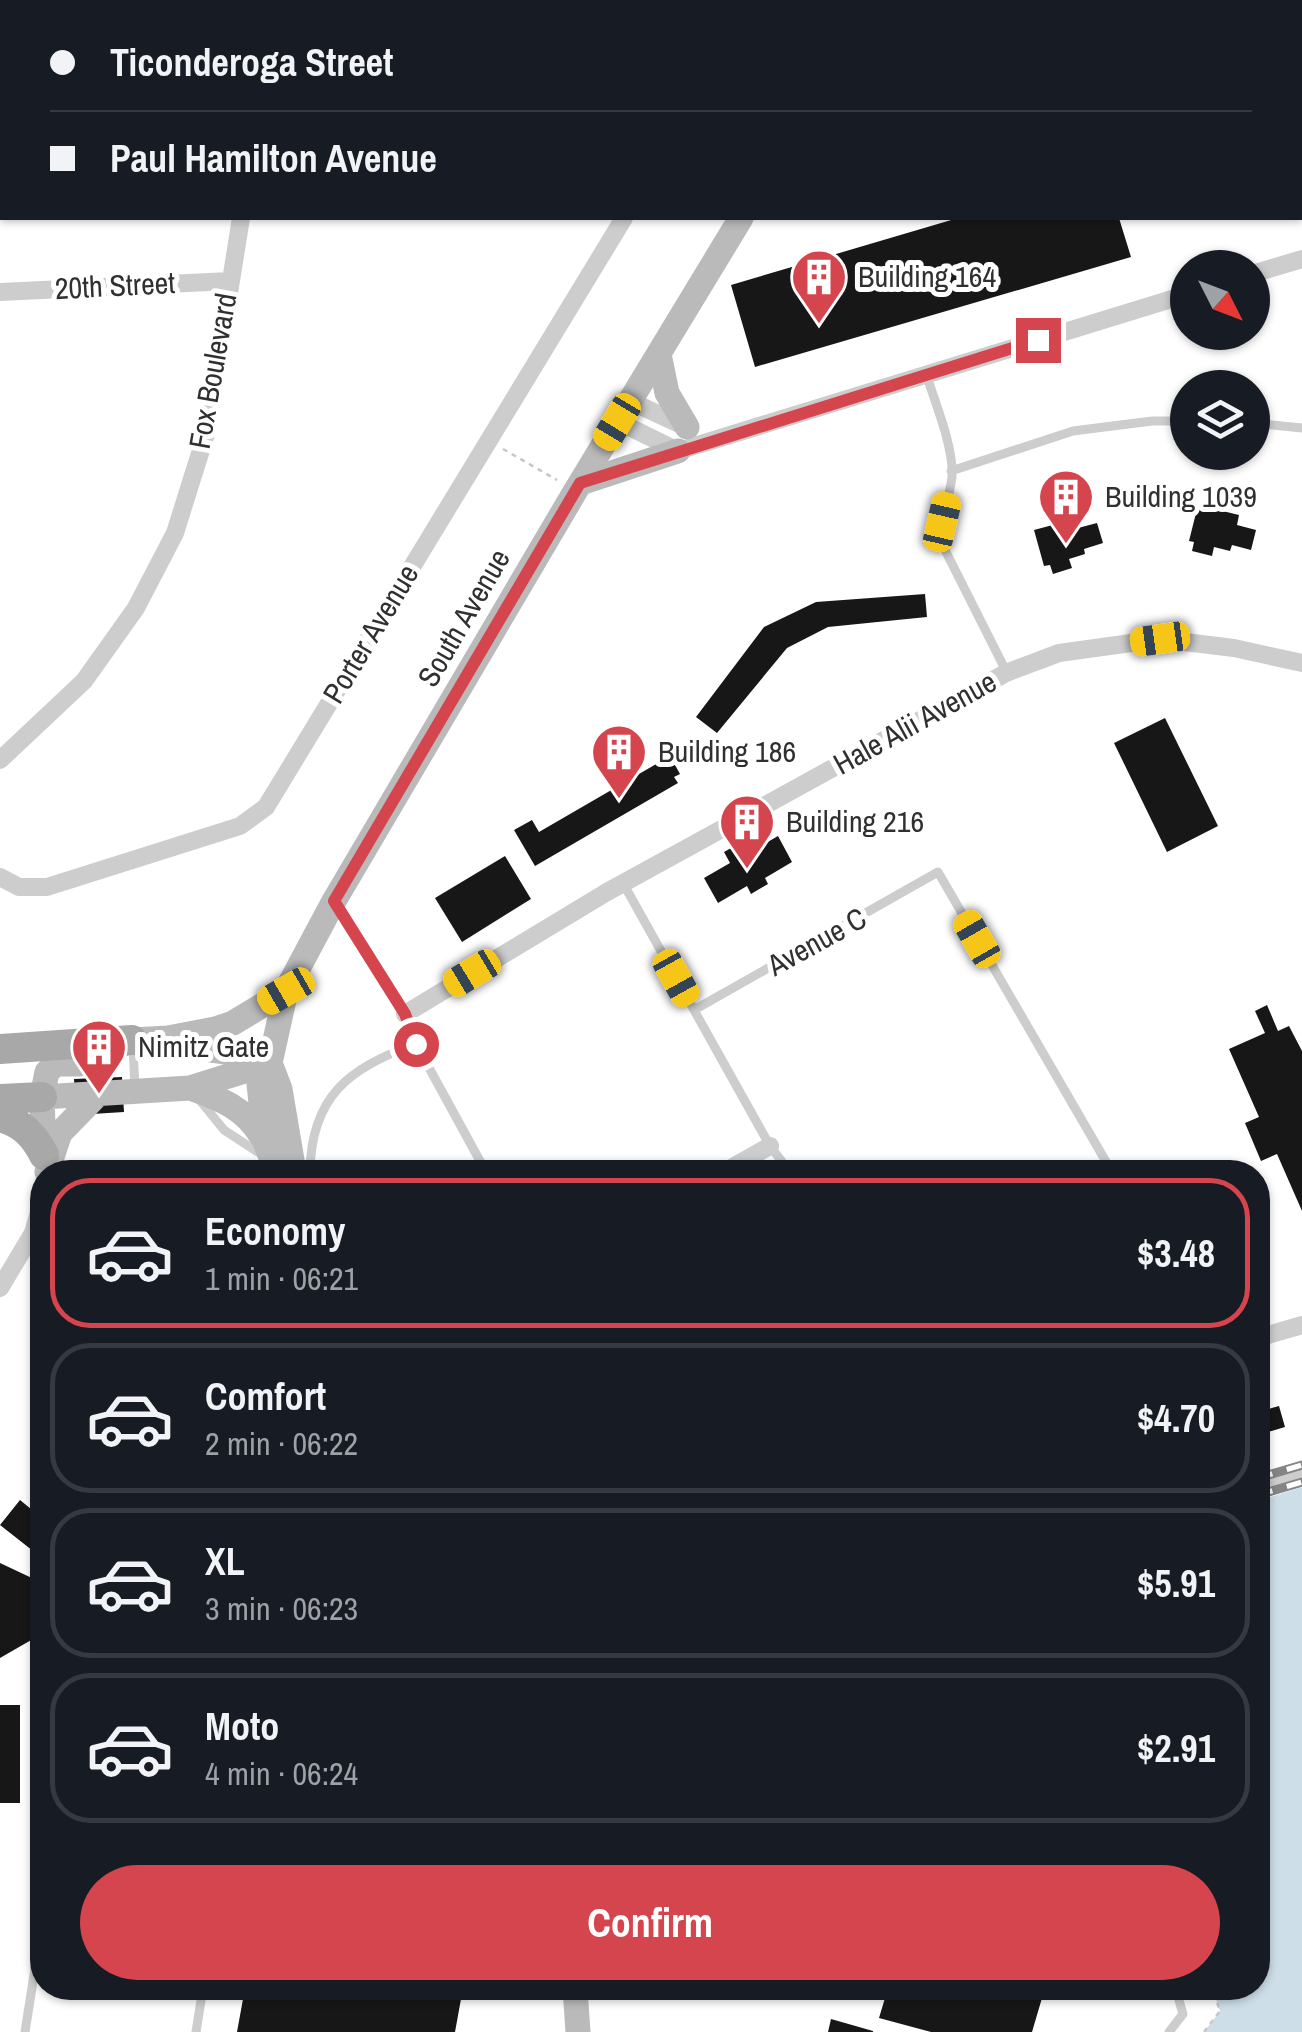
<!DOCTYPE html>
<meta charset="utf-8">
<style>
body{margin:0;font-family:"Archivo Narrow",sans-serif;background:#20242c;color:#f1f3f6;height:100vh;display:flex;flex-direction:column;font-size:38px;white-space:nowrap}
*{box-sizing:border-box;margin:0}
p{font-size:32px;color:#9ea1a6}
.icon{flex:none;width:55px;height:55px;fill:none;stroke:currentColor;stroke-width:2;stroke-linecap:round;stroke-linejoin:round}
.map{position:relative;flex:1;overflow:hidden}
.sheet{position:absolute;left:30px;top:1160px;width:1240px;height:840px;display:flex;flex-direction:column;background:#171b24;border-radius:40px;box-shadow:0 2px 8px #0004}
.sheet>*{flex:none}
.guide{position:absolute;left:0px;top:0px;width:1302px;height:220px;box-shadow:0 2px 8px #0004;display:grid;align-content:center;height:220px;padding:0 50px;background:#171b24}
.needle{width:65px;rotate:132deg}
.fabs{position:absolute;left:1170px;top:250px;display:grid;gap:20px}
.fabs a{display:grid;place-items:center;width:100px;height:100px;border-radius:50%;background:#171b24;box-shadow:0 2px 8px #0004;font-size:50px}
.end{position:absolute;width:45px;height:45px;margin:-22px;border:12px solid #d4454e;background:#fff;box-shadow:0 0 0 5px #fff}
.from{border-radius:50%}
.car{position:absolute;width:30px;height:60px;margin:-30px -15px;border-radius:12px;box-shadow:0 0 8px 2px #0007;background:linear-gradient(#f5c518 24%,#345 0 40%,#f5c518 0 76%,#345 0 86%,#f5c518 0)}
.guide b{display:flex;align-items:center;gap:35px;height:95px;font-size:38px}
.guide b+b{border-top:2px solid #363941}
.guide i{width:25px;height:25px;background:#f1f3f6}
ul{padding:18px 0 0;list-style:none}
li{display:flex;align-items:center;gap:30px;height:150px;margin:0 20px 15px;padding:0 30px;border:5px solid #363941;border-radius:40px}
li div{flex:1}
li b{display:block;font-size:38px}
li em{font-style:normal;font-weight:800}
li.current{border-color:#d4454e}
li>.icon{width:90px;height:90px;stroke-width:1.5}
.button{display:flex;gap:20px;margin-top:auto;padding:20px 50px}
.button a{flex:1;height:115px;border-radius:60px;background:#d4454e;color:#fff;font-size:40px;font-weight:800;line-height:115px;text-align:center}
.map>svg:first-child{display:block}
</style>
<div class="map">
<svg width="1302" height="2032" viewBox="0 0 1302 2032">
<rect width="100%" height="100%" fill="#fff"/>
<!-- water -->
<path fill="#cedee9" d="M1302,1487v545h-98l16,-21 -8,-23h46v-487z"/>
<!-- building -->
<path fill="#171717" d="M958,218h161l12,39 -376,110 -24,-82z
M1198,505l41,10 -2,10 19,5 -5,20 -19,-5 -2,6 -16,-4 -2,9 -20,-5 2,-9 -5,-1z
M1075,519l3,9 19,-5 6,20 -19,6 1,5 -16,5 3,9 -19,6 -3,-9 -6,1 -10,-36z
M925,594l2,23 -99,10 -41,21 -70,85 -21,-16 68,-90 52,-25z
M1165,718l53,108 -51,26 -53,-109z
M670,756l10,18 -6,3 4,6 -143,83 -21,-36 18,-10 7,12z
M778,836l14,26 -27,16 3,6 -17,10 -4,-8 -29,17 -14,-25 26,-15 -6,-11 16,-9 7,11z
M505,856l26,43 -69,43 -27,-44z
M1267,1005l11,26 11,-5 13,25v160l-25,-57 -16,7 -16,-38 14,-6 -30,-68 36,-16 -10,-22z
M122,1077l2,35 -48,3 -2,-36z
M1279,1406l6,21 -27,8v-23z
M20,1500l22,18v40l-42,-33z
M0,1563l34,16 -1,60 -33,19z
M0,1705h20v98h-20z
M245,1988h218l-8,44h-218z
M888,1988h114l40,10 -10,34h-101l-52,-14z
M831,2019l42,12v1h-45z"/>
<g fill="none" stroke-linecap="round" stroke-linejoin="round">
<!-- path -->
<path stroke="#c7c7c7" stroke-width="2.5" stroke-dasharray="5 5" stroke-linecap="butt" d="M503,449l54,31
M1204,2032l16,-21 -8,-23"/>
<!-- lane -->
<path stroke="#cdcdcd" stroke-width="9" d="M926,374c9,28 28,74 26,103 -3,22 -10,42 -11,65l65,129
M1252,423l50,5
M951,471l122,-40 79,-10h36
M623,883l147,263 20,26
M336,903l69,111 11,30 70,128
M694,1010l244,-138 174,300
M133,1045l2,45
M198,1098l26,32 40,26
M310,1172c1,-75 39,-105 106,-128
M1258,1487l44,-14
M1167,1988l9,2 7,24 -14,18
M25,2032l17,-108
M196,2032l7,-44"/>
<!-- street -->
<path stroke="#cdcdcd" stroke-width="18" d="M278,2v-2
M755,2l1,-2
M1252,274l50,-15
M0,292l230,-11
M630,401l56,26
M617,421l61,30 510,-157
M0,760l84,-79 52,-73 39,-75 32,-102 34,-213
M0,877l19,10h28l193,-61 26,-19 358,-589
M405,1014l202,-122 399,-219 53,-20 101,-14 74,9 68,15
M724,1172l46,-26
M0,1288l33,-55 9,-31
M1258,1338l44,-13"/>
<!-- secondary -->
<path stroke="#bababa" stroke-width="25" d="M870,2l2,-2
M659,354l8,39 20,34
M581,483l97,-32
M174,1041c31,13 64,8 96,22
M270,1063l10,26 14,83
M190,1088c31,11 55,20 72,49
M42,1097l148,-9 80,-25
M44,1155l-2,-58 5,-25 9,-8h23l53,-24 36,-2 47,-9 18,-6 53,-32
M47,1172l13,-39 37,-38
M277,1172l-12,-30 -6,-58 11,-21 16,-72 48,-90 242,-411 165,-272
M575,1988l3,44"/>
<!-- primary -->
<path stroke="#a8a8a8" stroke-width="30" d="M0,1049l132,-9
M0,1099l42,-2
M0,1117c22,6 34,18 44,38"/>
<!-- rail casing -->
<g stroke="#858585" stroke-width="9">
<path id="rail" d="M1258,1478l44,-13
M1258,1495l44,-13"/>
</g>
<!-- rail -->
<use href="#rail" stroke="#fff" stroke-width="5" stroke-dasharray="15" stroke-linecap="butt"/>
</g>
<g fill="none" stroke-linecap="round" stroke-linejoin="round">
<!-- route -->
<path stroke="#d4454e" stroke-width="12" d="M416,1044l-11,-30 -71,-113 246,-418 458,-143"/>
</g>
<!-- icons -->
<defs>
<g id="building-pin" transform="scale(2.875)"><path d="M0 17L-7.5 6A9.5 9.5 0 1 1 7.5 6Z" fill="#d4454e" stroke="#fff"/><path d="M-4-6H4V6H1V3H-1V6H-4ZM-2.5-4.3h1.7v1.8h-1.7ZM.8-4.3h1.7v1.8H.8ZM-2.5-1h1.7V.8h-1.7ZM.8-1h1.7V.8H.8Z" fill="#fff"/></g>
</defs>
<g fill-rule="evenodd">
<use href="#building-pin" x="819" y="277"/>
<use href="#building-pin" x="1066" y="497"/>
<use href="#building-pin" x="619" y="752"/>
<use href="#building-pin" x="747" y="822"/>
<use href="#building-pin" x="99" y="1047"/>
</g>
<g text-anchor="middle" stroke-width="10" stroke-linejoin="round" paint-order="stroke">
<!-- poi labels -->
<g font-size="30" fill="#303030" stroke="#fff" text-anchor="start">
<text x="858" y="287">Building 164</text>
<text x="1105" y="507">Building 1039</text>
<text x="658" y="762">Building 186</text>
<text x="786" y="832">Building 216</text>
<text x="138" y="1057">Nimitz Gate</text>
</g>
<!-- street labels -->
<g font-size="30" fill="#303030" stroke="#fff">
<text transform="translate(115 286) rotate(-3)" y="10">20th Street</text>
<text transform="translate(213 371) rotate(-80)" y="10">Fox Boulevard</text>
<text transform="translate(464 618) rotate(-60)" y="10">South Avenue</text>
<text transform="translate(371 634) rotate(-59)" y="10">Porter Avenue</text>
<text transform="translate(915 723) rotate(-29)" y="10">Hale Alii Avenue</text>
<text transform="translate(817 942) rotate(-29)" y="10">Avenue C</text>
</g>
</g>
</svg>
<div class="fabs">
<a><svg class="needle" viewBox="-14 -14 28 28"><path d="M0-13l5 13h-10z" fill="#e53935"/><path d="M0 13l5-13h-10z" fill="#9ea1a6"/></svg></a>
<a><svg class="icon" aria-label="layers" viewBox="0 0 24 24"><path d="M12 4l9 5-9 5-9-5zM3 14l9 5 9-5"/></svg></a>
</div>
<i class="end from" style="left:416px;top:1044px"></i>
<i class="end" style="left:1038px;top:340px"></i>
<i class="car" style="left:617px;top:422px;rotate:211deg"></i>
<i class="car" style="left:942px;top:522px;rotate:13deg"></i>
<i class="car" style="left:1160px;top:639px;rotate:262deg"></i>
<i class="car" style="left:977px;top:939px;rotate:330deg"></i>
<i class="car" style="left:472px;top:973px;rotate:239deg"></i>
<i class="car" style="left:676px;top:978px;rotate:151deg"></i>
<i class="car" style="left:286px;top:991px;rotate:240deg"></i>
<div class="guide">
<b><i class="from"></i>Ticonderoga Street</b>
<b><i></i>Paul Hamilton Avenue</b>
</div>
<section class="sheet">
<ul>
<li class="current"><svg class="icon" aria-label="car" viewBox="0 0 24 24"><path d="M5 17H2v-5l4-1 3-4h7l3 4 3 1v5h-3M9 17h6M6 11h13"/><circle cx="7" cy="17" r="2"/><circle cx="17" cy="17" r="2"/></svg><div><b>Economy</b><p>1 min · 06:21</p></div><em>$3.48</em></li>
<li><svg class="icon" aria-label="car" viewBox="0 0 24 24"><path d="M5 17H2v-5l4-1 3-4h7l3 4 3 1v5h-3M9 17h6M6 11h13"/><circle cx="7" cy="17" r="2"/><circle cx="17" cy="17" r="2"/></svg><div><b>Comfort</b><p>2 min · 06:22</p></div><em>$4.70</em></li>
<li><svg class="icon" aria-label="car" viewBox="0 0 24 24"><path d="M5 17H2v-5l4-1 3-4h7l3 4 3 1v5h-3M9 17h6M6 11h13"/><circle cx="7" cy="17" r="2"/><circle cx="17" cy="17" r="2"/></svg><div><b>XL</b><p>3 min · 06:23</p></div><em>$5.91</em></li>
<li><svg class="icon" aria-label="car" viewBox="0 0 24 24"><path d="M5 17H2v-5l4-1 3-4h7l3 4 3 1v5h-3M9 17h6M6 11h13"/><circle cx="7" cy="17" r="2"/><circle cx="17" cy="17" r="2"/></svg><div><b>Moto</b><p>4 min · 06:24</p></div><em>$2.91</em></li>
</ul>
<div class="button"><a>Confirm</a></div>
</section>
</div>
